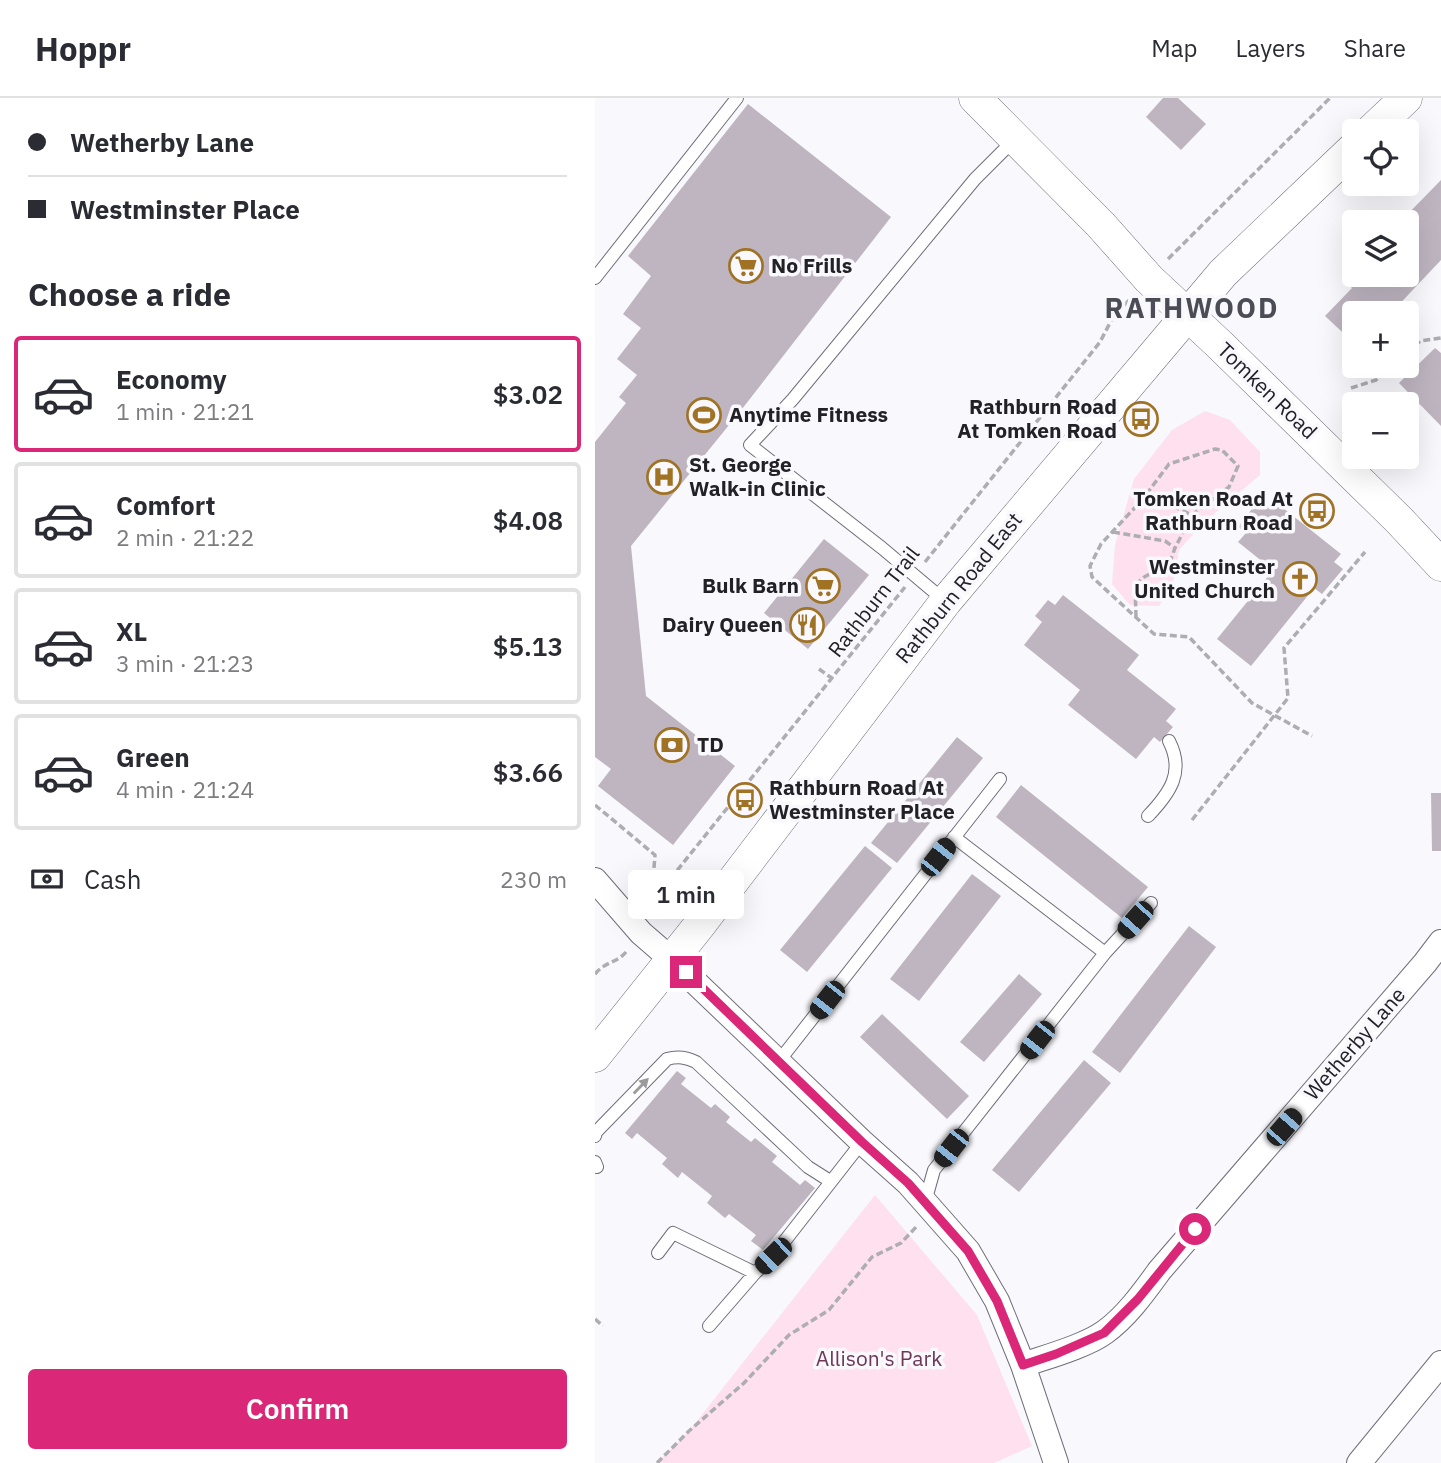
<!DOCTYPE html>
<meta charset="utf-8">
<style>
body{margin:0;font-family:"IBM Plex Sans",sans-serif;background:#f7f7f7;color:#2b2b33;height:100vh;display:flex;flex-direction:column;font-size:26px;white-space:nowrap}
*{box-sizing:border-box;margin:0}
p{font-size:23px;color:#7c7c81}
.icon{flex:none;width:38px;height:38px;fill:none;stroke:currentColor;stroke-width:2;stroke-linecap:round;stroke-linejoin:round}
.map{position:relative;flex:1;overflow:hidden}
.sheet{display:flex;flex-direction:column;background:#fff;width:595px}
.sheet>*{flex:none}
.banner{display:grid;align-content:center;height:154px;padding:0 28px;background:#fff}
.controls{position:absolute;left:747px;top:21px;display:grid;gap:14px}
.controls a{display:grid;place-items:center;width:77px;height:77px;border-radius:7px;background:#fff;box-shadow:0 7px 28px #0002;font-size:35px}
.end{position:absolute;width:32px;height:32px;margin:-16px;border:9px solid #db2777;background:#fff;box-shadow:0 0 0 4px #fff}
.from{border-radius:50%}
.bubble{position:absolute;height:49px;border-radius:7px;background:#fff;box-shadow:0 7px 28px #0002;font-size:23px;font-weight:600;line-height:49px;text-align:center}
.car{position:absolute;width:21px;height:42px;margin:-21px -10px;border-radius:9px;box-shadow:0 0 5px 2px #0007;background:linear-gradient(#222 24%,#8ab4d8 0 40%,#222 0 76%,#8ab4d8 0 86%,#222 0)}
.banner b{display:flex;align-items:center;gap:24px;height:66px;font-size:26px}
.banner b+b{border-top:2px solid #e1e1e2}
.banner i{width:18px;height:18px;background:#2b2b33}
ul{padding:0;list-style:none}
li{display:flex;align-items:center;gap:21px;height:116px;margin:0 14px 10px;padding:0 14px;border:4px solid #e1e1e2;border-radius:7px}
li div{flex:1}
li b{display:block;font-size:26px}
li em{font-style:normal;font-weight:600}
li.selected{border-color:#db2777}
li>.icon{width:63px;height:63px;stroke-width:1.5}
h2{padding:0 28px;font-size:32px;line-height:84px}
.pay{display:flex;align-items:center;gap:18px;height:77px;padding:0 28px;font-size:26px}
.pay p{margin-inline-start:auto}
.action{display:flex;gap:14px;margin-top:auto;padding:14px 28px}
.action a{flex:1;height:80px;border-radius:7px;background:#db2777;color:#fff;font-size:28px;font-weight:600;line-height:80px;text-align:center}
header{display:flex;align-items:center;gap:42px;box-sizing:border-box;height:98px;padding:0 35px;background:#fff;border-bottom:2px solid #e1e1e2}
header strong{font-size:33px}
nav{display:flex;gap:38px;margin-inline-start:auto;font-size:24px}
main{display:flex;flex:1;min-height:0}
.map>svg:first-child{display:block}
</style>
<header>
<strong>Hoppr</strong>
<nav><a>Map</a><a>Layers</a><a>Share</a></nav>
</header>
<main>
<section class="sheet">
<div class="banner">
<b><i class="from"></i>Wetherby Lane</b>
<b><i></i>Westminster Place</b>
</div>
<h2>Choose a ride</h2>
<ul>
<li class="selected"><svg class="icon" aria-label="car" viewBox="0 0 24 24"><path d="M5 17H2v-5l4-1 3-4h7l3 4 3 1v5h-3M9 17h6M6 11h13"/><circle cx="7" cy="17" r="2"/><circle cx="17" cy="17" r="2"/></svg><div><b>Economy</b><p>1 min · 21:21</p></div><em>$3.02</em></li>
<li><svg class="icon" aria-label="car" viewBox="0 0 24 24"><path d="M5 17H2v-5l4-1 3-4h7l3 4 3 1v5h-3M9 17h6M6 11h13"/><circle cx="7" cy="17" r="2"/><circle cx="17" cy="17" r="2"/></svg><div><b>Comfort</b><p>2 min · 21:22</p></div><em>$4.08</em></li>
<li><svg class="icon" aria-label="car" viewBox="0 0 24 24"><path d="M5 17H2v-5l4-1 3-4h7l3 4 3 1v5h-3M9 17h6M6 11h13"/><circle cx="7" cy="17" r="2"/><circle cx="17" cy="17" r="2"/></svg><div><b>XL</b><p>3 min · 21:23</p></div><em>$5.13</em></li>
<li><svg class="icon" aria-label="car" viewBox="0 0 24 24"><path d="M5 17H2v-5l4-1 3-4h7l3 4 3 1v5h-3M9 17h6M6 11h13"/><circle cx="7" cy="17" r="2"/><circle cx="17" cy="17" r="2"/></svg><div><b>Green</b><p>4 min · 21:24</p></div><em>$3.66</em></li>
</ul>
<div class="pay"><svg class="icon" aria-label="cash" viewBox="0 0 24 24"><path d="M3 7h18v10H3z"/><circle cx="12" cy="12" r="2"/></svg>Cash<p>230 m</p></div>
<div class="action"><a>Confirm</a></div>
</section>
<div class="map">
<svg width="846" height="1365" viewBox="0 0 846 1365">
<rect width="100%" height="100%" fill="#f8f8fd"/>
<!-- green -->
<path fill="#fee0ee" d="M610,313l25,9 30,32v23l-58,49 -23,26 -6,34 -14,22 -29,-1 -18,-21 3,-39 19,-66 38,-49z
M280,1097l102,120 55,131 -38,17h-337l32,-32z"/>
<!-- building -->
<path fill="#beb5c0" d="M568,0h15l28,26 -25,26 -35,-33z
M153,6l143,113 -149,192 -111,137 15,150 89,70 -62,79 -75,-59 13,-17 -16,-12v-315l31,-39 -7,-6 18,-22 -20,-16 24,-31 -18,-14 28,-38 -23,-20z
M846,82v80l-49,52 2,1h-39v31l-30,-28 27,-28 -4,-4 8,-7 -3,-2h54v-53h-7z
M840,250l6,5v73l-42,-43z
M678,402l68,54 -7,8 9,7 -21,25 -8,-6 -63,78 -34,-27 56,-69 -35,-28 8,-9 -8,-6 20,-26 8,7z
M229,441l45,36 -61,74 -44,-36z
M468,497l76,60 -12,15 49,39 -10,12 7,6 -13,15 -6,-5 -18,22 -68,-54 12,-15 -56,-45 18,-23 -7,-6 13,-16 7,5z
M362,639l26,21 -86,105 -26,-20z
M426,687l127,102 -26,31 -126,-101z
M836,695h10v58h-9z
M270,748l27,22 -85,104 -27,-22z
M377,776l29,22 -82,105 -29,-22z
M594,828l27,21 -96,126 -28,-21z
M424,876l23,20 -58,68 -24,-20z
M287,916l87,82 -22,23 -87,-82z
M489,962l27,23 -92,109 -27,-22z
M82,973l9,7 -5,6 30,24 4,-4 15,13 -4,5 25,20 4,-4 22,18 -5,6 28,23 5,-5 10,8 -52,62 -12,-9 5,-6 -27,-21 -4,4 -18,-15 5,-7 -30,-24 -4,6 -16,-14 5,-6 -30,-25 -5,6 -7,-6z"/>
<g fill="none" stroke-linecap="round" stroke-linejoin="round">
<!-- service casing -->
<g stroke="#6f6e7a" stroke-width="14">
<path id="service" d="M0,180l142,-180
M350,503l-63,-53 -132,-103 43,-46 182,-220 41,-41
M553,718c22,-23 37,-44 21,-75
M359,739l151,116
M184,963l221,-282
M0,1038l1,-4 71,-73c11,-3 19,-2 29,3l112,105 22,14
M0,1064l2,5
M330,1104l9,-32 171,-217 46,-50
M63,1155l15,-20 82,40 18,-17 89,-114
M114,1228l46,-53"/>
</g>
<!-- minor casing -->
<g stroke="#6f6e7a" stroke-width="26">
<path id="minor" d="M0,782l46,53 30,26 191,183 46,41 60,68 29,50 26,64 33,98
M428,1267c23,-8 63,-19 82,-33 22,-16 39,-40 55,-62l265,-307 16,-21
M764,1365l82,-100"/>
</g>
<!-- tertiary casing -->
<g stroke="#6f6e7a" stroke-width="33">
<path id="tertiary" d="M380,0l126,127 48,54 71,66 179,175 42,45
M776,33l35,-33
M0,958l103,-129 248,-326 277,-328 132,-126"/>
</g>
<!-- path -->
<path stroke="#adadb2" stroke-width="3.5" stroke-dasharray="7 3.5" stroke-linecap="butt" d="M573,161l162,-161
M812,255l13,-12 21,-3
M756,290l25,-8 17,-14
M547,402l30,6 20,9
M518,434l52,9 10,7
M330,464l175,-220 12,-23 19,-21
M541,519c-1,-37 -4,-37 32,-50l7,-19 17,-33 37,-28 9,-21 -16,-16 -7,-1 -46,15 -27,36 -41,44 -11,22 2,11 62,57 35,3 63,66 60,33
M224,571l14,10
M0,707l60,50 -3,38 11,10
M597,722l96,-122 -4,-50 81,-96
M60,818l9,-12 3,-21 238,-296
M0,876c11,-13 22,-11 31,-22
M0,1221l8,7
M62,1365l32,-32 55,-48 45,-48 40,-25 43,-53 29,-14 16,-17"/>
<!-- service -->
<use href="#service" stroke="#fff" stroke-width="12"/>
<!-- minor -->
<use href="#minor" stroke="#fff" stroke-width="24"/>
<!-- tertiary -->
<use href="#tertiary" stroke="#fff" stroke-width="32"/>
</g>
<!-- one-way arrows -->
<defs><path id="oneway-solid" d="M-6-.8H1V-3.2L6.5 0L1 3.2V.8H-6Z" transform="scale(1.75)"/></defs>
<use fill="#9b9b9d" href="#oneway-solid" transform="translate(46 988) rotate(-46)"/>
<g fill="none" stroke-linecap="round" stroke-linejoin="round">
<!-- route -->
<path stroke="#db2777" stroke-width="9" d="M91,874l176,170 46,41 60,68 29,50 26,64 33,-11 48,-21 34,-34 57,-70"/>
</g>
<!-- icons -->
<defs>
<g id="supermarket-ring" transform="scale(1.75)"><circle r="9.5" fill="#f8f8fd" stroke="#a07224" stroke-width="1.5"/><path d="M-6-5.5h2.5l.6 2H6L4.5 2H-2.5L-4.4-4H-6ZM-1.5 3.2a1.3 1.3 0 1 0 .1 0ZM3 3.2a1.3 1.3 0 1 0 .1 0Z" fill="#a07224"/></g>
<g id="stadium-ring" transform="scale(1.75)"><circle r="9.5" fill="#f8f8fd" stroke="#a07224" stroke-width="1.5"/><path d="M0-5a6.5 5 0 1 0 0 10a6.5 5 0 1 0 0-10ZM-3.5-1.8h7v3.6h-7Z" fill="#a07224"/></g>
<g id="bus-ring" transform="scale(1.75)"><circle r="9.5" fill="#f8f8fd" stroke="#a07224" stroke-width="1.5"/><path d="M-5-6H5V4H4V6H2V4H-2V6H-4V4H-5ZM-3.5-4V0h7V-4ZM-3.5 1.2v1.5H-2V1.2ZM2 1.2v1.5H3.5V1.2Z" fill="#a07224"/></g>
<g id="hospital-ring" transform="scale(1.75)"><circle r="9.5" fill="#f8f8fd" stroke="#a07224" stroke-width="1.5"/><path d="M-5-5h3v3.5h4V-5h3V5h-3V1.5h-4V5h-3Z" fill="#a07224"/></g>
<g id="church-ring" transform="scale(1.75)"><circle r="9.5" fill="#f8f8fd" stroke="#a07224" stroke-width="1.5"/><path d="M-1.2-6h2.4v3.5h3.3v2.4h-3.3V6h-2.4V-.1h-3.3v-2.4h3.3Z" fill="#a07224"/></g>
<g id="restaurant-ring" transform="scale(1.75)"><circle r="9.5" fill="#f8f8fd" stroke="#a07224" stroke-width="1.5"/><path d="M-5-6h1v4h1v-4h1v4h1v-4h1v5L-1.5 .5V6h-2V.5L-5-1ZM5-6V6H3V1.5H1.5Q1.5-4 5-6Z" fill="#a07224"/></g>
<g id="bank-ring" transform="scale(1.75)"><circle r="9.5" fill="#f8f8fd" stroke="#a07224" stroke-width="1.5"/><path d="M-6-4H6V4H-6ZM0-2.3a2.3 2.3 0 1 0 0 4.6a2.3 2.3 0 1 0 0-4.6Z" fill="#a07224"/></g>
</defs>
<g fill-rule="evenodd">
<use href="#supermarket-ring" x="151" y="168"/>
<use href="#stadium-ring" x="109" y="317"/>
<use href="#bus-ring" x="546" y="321"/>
<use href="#hospital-ring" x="69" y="379"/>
<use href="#bus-ring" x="722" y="413"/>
<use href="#church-ring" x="705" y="481"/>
<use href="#supermarket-ring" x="228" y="488"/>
<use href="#restaurant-ring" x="212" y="527"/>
<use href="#bank-ring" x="77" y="647"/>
<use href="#bus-ring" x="150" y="702"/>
</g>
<g text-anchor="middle" stroke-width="7" stroke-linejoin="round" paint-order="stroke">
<!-- poi labels -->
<g font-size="21" font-weight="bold" fill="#212126" stroke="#f8f8fd" text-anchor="start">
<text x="176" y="175">No Frills</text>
<text x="522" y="316" text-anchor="end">Rathburn Road<tspan x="522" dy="24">At Tomken Road</tspan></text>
<text x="134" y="324">Anytime Fitness</text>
<text x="94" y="374">St. George<tspan x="94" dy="24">Walk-in Clinic</tspan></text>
<text x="698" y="408" text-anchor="end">Tomken Road At<tspan x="698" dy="24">Rathburn Road</tspan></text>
<text x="680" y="476" text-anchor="end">Westminster<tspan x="680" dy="24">United Church</tspan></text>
<text x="204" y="495" text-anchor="end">Bulk Barn</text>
<text x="188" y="534" text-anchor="end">Dairy Queen</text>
<text x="102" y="654">TD</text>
<text x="174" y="697">Rathburn Road At<tspan x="174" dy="24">Westminster Place</tspan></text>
</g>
<!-- street labels -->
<g font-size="21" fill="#212126" stroke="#f8f8fd">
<text transform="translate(672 293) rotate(44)" y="7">Tomken Road</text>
<text transform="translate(364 490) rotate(-51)" y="7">Rathburn Road East</text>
<text transform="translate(279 504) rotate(-52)" y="7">Rathburn Trail</text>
<text transform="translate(760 946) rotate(-49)" y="7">Wetherby Lane</text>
</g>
<!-- park labels -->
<g font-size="21" fill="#6e3755" stroke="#f8f8fd">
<text x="284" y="1268">Allison's Park</text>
</g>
<!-- district labels -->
<g font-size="28" font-weight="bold" letter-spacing="2" fill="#4c4c57" stroke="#f8f8fd">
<text x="597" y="220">RATHWOOD</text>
</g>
</g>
</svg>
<div class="controls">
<a><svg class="icon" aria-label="locate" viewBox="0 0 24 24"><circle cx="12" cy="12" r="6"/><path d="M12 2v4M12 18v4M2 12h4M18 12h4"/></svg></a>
<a><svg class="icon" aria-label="layers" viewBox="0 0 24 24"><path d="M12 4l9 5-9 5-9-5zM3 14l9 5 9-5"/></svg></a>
<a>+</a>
<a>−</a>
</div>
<i class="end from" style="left:600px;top:1131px"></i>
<i class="end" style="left:91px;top:874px"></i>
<div class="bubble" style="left:33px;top:772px;width:116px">1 min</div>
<i class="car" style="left:343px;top:759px;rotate:38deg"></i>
<i class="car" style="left:540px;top:822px;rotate:222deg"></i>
<i class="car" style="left:232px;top:902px;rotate:218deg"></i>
<i class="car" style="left:442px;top:942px;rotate:218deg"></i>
<i class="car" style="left:689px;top:1029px;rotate:41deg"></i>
<i class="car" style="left:356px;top:1050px;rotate:218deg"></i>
<i class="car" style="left:178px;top:1158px;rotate:226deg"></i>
</div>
</main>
